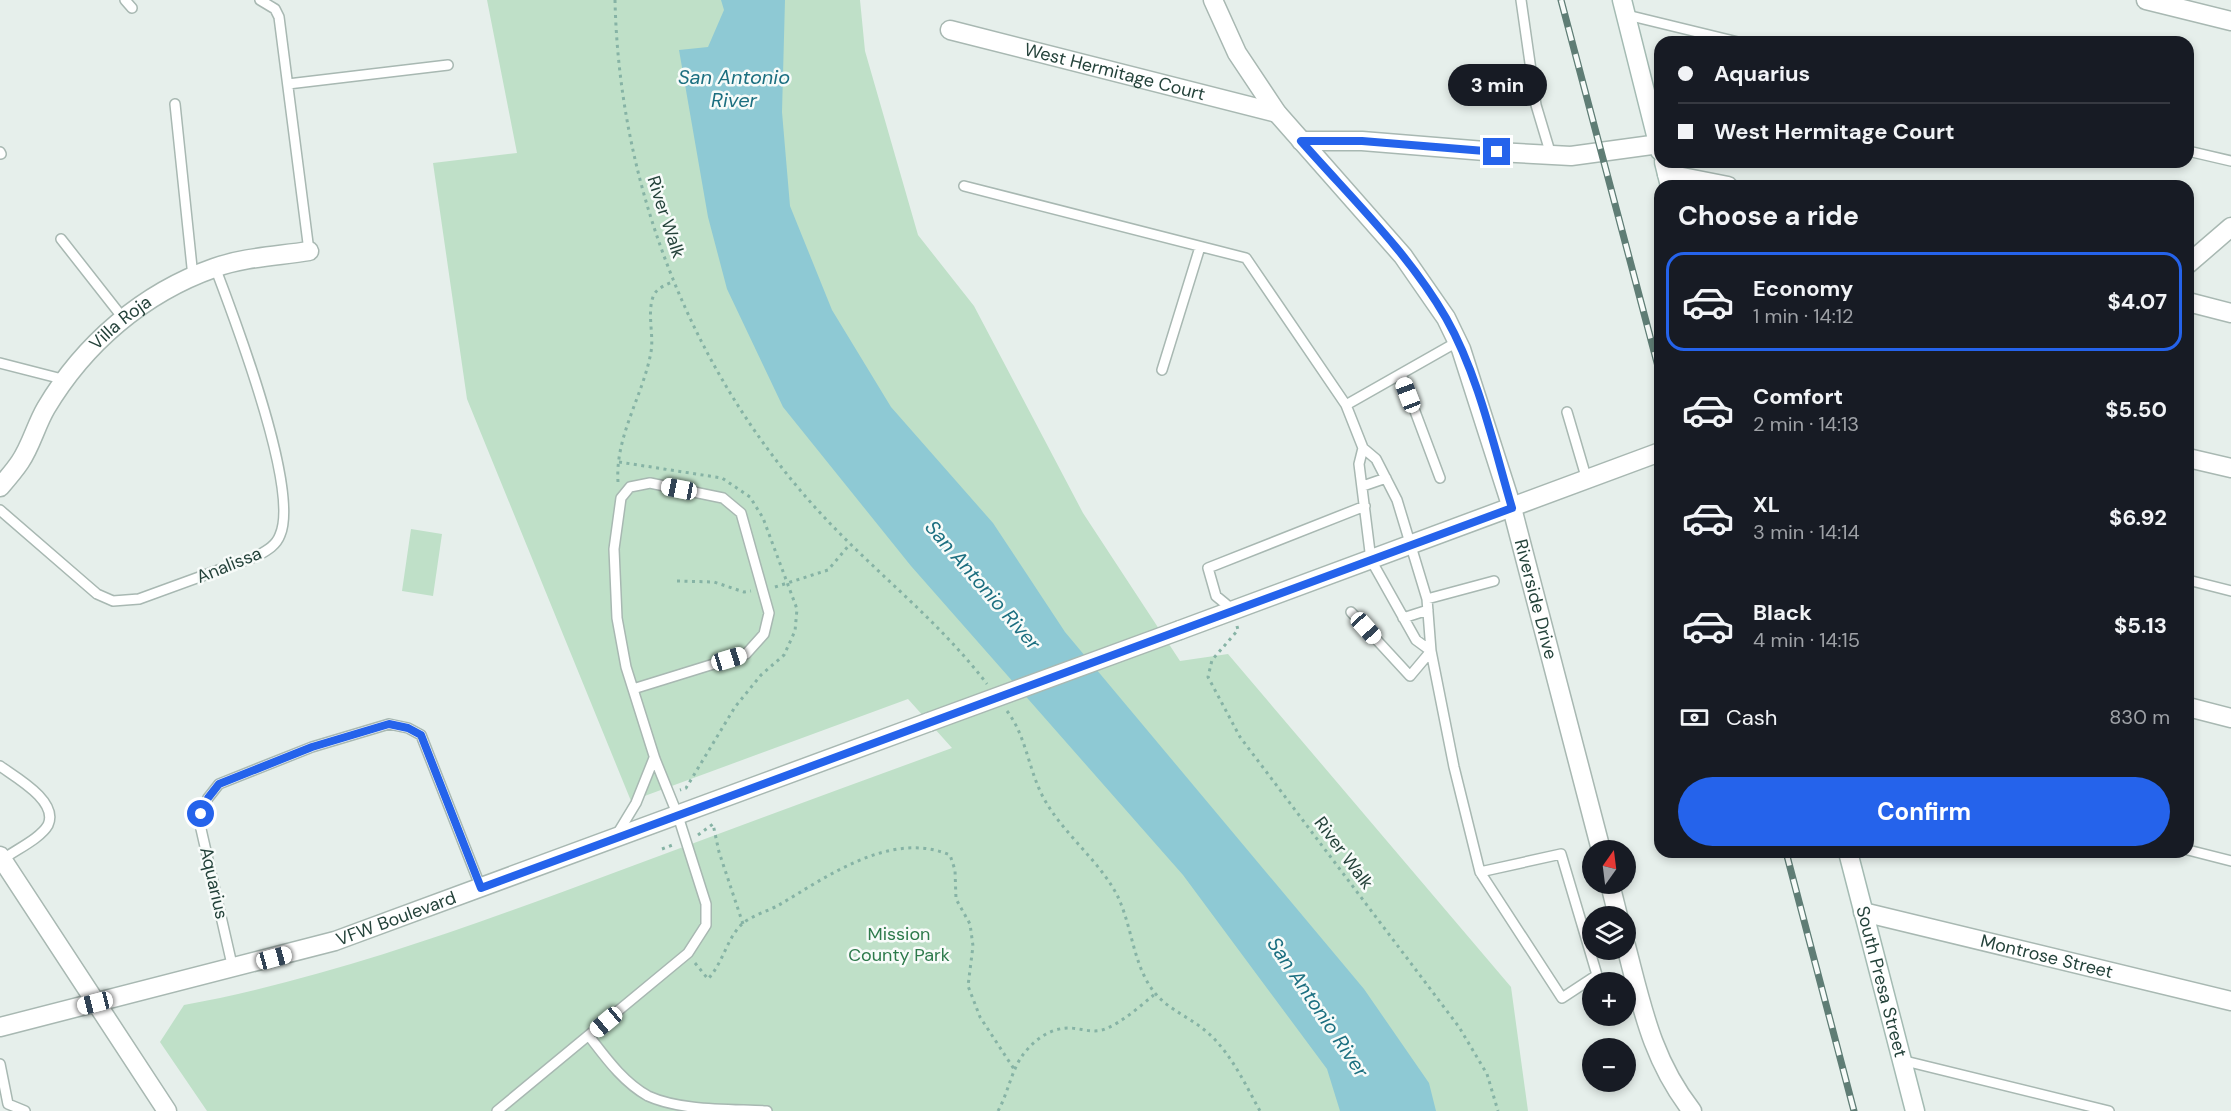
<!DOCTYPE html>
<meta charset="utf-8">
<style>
body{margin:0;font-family:"DM Sans",sans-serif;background:#242831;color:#f1f3f6;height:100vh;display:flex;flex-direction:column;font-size:22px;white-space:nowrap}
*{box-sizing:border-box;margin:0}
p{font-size:20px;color:#9ea1a6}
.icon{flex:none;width:33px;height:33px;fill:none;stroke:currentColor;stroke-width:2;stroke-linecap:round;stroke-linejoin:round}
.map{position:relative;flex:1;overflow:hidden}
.details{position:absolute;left:1654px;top:180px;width:540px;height:678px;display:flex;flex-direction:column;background:#171b24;border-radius:18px;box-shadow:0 3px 9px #0003}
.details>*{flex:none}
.banner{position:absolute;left:1654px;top:36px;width:540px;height:132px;border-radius:18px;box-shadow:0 3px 9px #0003;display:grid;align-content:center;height:132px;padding:0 24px;background:#171b24}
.needle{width:39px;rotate:14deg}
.controls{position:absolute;left:1582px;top:840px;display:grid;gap:12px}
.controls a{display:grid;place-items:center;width:54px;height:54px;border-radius:50%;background:#171b24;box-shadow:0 3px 9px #0003;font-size:30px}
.end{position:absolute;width:27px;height:27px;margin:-14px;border:8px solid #2563eb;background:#fff;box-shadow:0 0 0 3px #fff}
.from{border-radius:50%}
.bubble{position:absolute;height:42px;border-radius:21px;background:#171b24;box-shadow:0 3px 9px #0003;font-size:20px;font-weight:700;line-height:42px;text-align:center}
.car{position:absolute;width:18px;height:36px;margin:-18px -9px;border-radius:8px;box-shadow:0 0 4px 2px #0007;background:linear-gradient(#fff 24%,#345 0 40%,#fff 0 76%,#345 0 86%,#fff 0)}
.banner b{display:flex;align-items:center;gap:21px;height:57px;font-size:22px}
.banner b+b{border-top:2px solid #363941}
.banner i{width:15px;height:15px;background:#f1f3f6}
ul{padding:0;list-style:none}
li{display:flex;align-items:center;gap:18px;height:99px;margin:0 12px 9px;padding:0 12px;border:3px solid transparent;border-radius:18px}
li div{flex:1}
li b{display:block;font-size:22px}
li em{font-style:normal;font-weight:700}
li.current{border-color:#2563eb}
li>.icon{width:54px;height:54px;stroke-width:1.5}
h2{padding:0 24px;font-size:27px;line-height:72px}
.pay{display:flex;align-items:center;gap:15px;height:66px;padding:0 24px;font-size:22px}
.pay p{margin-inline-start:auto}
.action{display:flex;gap:12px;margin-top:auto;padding:12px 24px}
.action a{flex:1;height:69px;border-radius:36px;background:#2563eb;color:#fff;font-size:24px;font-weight:700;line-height:69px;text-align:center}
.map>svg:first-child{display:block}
</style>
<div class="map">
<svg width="2231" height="1111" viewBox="0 0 2231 1111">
<rect width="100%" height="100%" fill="#e6efeb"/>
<!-- green -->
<path fill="#bfe0c8" d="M487,0h373l5,51 53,184 56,71 109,207 97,148 48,-7 283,333 17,124h-1321l-47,-69 24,-37c147,-27 293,-81 432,-133 112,-42 224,-83 336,-124l-44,-49 -277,102 -164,-402 -34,-236 84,-10z
M411,529l31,5 -9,62 -31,-5z"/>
<!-- water -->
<path fill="#8ec9d4" d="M721,0h64l-3,112 8,94 42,104 59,97 102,116 72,109 299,357 65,94 7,28h-96l-13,-42 -144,-194 -272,-309 -128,-159 -56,-118 -19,-72 -29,-167 29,-3 16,-37z"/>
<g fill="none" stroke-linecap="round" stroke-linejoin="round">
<!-- lane casing -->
<g stroke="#a8b8b2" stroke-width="12">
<path id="lane" d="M125,0l7,8
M260,0l15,9 4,8 30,234
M1521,0l15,105 15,50
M1627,15l111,27
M288,84l160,-19
M175,104l18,173
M2188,151l43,10
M0,152l1,2
M964,186l282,72 100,147 17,43 13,11 21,41 30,99 4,52 -15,-11 -45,-80 -12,-96 4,-16
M61,239l62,79
M0,363l66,17
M1162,370l38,-123
M1401,374l39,104
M1346,405l111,-63
M1567,412l20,68
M1363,486l23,-8
M0,510l97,84 16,7 26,-2 118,-43c9,-5 19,-10 23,-21 20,-45 -46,-218 -65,-268
M2188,580l43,11
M1427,599l67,-18
M1233,610l-17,-14 -8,-28 157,-62
M1351,612l59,64 21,-25
M1403,618l25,-8
M1431,651l23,116 26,105 81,-18 36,121 -35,23 -82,-126
M0,766c15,11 59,35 48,59 -8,14 -33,25 -46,35
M616,836l20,-33 18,-45
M2188,850l43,11
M233,969l-32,-140v-15l7,-16 11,-14 93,-37 77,-23 19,4 13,7 60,153
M589,1036c17,22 34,46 59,60 33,15 82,13 119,15
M1901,1060l208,51
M0,1064l8,40 17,7
M497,1111l191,-158 18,-28v-21l-28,-88 -23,-57 -29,-92 -9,-49 -3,-69 7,-51 9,-11 20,-4 73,15 18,15 28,100 -5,21 -18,20 -113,35"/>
</g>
<!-- street casing -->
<g stroke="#a8b8b2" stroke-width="21">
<g id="street">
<path id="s1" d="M1213,0l24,53 40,60 126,143 43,62 15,31 51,159 89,342"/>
<path d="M2146,0l85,21"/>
<path id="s2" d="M950,30l327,83"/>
<path d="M1301,141h61l135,11 74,4 88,-12"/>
<path d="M1667,174l61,12"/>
<path d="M2188,264l43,-37"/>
<path d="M2188,302l43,11"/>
<path d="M2188,458l43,10"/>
<path id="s3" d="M0,487c7,-8 14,-16 20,-25 11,-16 16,-37 26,-54 38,-64 97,-115 168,-140 30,-11 64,-12 95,-17"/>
<path d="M1180,630l480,-178"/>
<path d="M2188,707l43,11"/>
<path d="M0,856l167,255"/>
<path d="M1610,884l8,32"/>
<path id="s4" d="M1863,912l368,89"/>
<path d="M1626,946c16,61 26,114 66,165"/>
<path id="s5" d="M0,1027l335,-86 594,-219"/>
</g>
</g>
<!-- secondary casing -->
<g stroke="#a4bbb3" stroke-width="21">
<g id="secondary">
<path d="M1622,0l38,151"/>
<path d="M1664,162l6,24"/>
<path id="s6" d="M1848,852l67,259"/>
</g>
</g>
<!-- path -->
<path stroke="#86b3a5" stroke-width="3" stroke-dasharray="3 4.5" stroke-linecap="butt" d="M615,0c4,185 75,367 198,505 56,63 123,112 174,179
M619,462l103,16 28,19 13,21 34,91 -2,22 -11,24 -23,20 -26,32 -49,81 -6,2
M618,482c-3,-46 25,-86 33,-130 3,-17 -4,-38 2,-55 3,-9 13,-12 21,-16
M677,581l37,1 30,10 7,-1
M775,587l53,-17 22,-26
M1237,626l1,4 -26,30 -4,17 32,60 219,290 28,47 11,37
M1007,711c19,25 21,56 35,84 19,37 54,62 74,98 15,29 16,63 32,90 14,25 38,31 59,49 24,21 38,52 53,79
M698,835l15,-11 6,28 24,72
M662,849l13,-5
M695,963l13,16c15,-16 19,-41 34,-55 9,-8 26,-13 37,-19 49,-29 112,-75 171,-50l5,15 1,29 14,25 3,22 -5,40 12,31 34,52
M998,1111c10,-18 13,-39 24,-55 11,-15 27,-28 47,-28 12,0 24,6 36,1 18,-7 35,-23 50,-35"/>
<!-- lane -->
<use href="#lane" stroke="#fff" stroke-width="9"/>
<!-- street -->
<use href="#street" stroke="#fff" stroke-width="18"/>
<!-- secondary -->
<use href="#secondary" stroke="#fff" stroke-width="18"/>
<!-- rail casing -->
<g stroke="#5f7d75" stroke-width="7">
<path id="rail" d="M1561,0l99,374
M1786,852l68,259"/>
</g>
<!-- rail -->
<use href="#rail" stroke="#f7fbf9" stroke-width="4.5" stroke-dasharray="14" stroke-linecap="butt"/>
<!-- street-bridge casing -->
<g stroke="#a8b8b2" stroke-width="21" stroke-linecap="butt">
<path id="street-bridge" d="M929,722l251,-92"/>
</g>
<!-- street-bridge -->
<use href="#street-bridge" stroke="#fff" stroke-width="18"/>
</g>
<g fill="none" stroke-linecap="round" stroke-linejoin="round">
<!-- route -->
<path stroke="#2563eb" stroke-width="8" d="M201,814l7,-16 11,-14 93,-37 77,-23 19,4 13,7 60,153 1031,-380c-18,-61 -34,-134 -66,-190 -38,-66 -95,-120 -145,-177h61l135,11"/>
</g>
<g text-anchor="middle" stroke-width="5" stroke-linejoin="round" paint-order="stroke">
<!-- street labels -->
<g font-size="18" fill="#24423a" stroke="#f7fbf9">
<text dy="6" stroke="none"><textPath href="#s2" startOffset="170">West Hermitage Court</textPath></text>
<text transform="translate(666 217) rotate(72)" y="6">River Walk</text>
<text dy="6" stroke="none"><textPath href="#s3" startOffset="206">Villa Roja</textPath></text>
<text transform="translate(229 565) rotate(-22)" y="6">Analissa</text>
<text dy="6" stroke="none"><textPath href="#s1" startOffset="692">Riverside Drive</textPath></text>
<text transform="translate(1344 853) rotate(53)" y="6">River Walk</text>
<text transform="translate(214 883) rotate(77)" y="6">Aquarius</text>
<text dy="6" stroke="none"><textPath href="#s5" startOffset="411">VFW Boulevard</textPath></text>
<text dy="6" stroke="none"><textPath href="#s4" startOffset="189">Montrose Street</textPath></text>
<text dy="6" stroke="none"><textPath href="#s6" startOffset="134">South Presa Street</textPath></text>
</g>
<!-- park labels -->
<g font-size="18" fill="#2d7a4b" stroke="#f7fbf9">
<text x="899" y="940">Mission<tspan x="899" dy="21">County Park</tspan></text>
</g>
<!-- water labels -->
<g font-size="20" font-style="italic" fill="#1c6f80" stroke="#f7fbf9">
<text x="734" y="84">San Antonio<tspan x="734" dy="23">River</tspan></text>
<text transform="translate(983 585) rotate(49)" y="7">San Antonio River</text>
<text transform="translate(1318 1007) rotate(56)" y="7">San Antonio River</text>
</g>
</g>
</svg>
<div class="controls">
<a><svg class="needle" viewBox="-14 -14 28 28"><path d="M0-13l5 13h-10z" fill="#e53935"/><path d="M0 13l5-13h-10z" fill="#9ea1a6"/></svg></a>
<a><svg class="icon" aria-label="layers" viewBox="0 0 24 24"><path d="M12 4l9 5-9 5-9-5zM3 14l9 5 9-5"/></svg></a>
<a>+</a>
<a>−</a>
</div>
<i class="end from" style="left:201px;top:814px"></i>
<i class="end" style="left:1497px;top:152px"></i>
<div class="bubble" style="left:1448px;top:64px;width:99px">3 min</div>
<i class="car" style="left:1408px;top:395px;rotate:339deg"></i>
<i class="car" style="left:679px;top:489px;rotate:281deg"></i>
<i class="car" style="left:1366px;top:628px;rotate:138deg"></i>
<i class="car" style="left:729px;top:659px;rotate:73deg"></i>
<i class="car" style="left:274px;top:958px;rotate:75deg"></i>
<i class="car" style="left:95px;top:1003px;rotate:256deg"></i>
<i class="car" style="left:606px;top:1022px;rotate:230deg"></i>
<div class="banner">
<b><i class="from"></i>Aquarius</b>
<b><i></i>West Hermitage Court</b>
</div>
<section class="details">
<h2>Choose a ride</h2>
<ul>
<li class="current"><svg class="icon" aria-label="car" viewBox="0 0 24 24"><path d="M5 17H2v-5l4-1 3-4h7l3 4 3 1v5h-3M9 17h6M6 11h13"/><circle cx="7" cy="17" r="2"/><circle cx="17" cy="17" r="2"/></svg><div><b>Economy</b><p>1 min · 14:12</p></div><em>$4.07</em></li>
<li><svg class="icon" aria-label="car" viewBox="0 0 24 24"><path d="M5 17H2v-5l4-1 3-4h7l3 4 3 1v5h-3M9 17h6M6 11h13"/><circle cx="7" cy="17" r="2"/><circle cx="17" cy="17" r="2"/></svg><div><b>Comfort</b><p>2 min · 14:13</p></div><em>$5.50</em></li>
<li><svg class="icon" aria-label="car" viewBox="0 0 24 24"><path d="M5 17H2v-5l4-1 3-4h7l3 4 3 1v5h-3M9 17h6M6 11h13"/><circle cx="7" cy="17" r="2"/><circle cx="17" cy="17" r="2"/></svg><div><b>XL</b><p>3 min · 14:14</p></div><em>$6.92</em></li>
<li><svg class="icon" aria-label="car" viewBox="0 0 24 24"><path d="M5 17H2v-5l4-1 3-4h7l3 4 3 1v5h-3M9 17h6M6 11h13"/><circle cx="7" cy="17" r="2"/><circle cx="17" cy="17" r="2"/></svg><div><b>Black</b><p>4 min · 14:15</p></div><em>$5.13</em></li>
</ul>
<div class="pay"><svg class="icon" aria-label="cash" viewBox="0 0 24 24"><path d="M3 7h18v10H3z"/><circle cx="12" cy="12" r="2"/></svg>Cash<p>830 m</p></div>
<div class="action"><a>Confirm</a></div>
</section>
</div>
